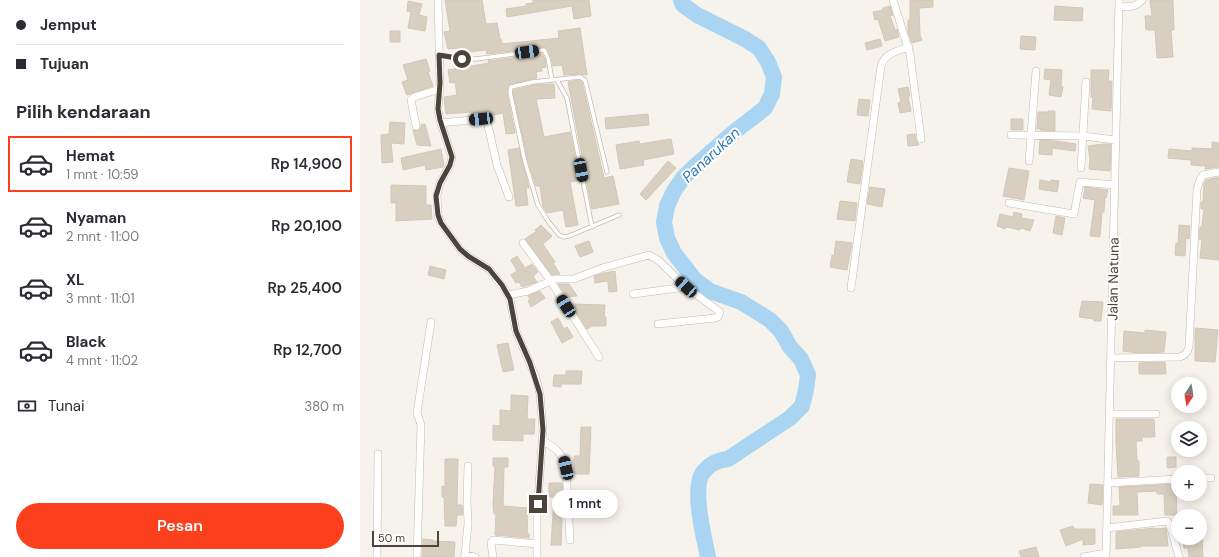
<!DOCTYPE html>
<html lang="id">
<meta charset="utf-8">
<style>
body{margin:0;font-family:"DM Sans",sans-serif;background:#f2f2f3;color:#2b2b33;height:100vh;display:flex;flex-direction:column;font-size:15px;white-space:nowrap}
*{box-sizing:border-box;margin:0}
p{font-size:13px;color:#7c7c81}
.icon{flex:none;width:22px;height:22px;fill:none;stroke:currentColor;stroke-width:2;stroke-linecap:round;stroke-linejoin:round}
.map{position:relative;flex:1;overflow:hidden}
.drawer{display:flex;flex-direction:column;background:#fff;width:360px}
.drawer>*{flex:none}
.guide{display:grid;align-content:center;height:88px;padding:0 16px;background:#fff}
.needle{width:26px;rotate:192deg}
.fabs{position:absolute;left:811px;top:377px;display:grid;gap:8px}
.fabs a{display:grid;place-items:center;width:36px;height:36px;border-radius:50%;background:#fff;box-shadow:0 2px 10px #0003;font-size:20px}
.scale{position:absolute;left:12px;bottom:10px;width:67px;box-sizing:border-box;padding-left:4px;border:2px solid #4b4439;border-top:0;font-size:11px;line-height:14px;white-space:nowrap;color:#4b4439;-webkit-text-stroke:3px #fff;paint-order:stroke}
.end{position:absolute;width:18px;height:18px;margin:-9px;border:5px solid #4b4439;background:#fff;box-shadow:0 0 0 2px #fff}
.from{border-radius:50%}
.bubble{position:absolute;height:28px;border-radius:14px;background:#fff;box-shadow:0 2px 10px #0003;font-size:13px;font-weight:600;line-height:28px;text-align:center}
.car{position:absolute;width:12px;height:24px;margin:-12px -6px;border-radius:5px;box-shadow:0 0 3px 1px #0007;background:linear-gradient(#222 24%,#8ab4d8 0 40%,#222 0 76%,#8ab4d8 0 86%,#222 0)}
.guide b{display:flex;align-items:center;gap:14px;height:38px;font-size:15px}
.guide b+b{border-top:1px solid #e1e1e2}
.guide i{width:10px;height:10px;background:#2b2b33}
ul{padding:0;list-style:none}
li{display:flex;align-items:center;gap:12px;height:56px;margin:0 8px 6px;padding:0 8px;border:2px solid transparent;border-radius:0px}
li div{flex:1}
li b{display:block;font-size:15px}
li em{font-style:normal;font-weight:600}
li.active{border-color:#fc3f1d}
li>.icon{width:36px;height:36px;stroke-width:1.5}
h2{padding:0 16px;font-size:18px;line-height:48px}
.pay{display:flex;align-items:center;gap:10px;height:44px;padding:0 16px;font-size:15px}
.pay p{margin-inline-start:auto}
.action{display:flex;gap:8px;margin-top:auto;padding:8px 16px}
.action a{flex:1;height:46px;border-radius:24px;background:#fc3f1d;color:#fff;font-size:16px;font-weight:600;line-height:46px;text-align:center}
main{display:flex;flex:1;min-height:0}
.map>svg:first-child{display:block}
</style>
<main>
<section class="drawer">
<div class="guide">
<b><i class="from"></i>Jemput</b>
<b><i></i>Tujuan</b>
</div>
<h2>Pilih kendaraan</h2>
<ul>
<li class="active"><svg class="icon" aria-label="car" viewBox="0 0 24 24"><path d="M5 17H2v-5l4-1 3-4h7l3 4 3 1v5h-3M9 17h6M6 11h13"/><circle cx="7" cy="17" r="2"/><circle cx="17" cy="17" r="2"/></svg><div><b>Hemat</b><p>1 mnt · 10:59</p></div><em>Rp 14,900</em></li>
<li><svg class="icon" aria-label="car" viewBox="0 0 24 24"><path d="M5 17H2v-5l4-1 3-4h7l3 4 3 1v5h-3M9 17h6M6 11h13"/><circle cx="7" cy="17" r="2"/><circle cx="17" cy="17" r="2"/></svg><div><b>Nyaman</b><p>2 mnt · 11:00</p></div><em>Rp 20,100</em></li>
<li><svg class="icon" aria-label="car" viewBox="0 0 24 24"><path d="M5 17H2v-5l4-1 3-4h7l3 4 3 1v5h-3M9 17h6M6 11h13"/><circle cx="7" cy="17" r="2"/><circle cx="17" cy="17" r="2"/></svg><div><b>XL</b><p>3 mnt · 11:01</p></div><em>Rp 25,400</em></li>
<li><svg class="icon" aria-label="car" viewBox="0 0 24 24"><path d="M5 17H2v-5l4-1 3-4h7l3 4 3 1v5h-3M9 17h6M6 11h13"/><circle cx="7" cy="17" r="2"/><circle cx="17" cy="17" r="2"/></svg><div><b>Black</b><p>4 mnt · 11:02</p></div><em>Rp 12,700</em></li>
</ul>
<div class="pay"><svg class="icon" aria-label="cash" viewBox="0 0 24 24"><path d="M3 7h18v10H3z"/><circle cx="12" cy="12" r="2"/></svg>Tunai<p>380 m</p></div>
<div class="action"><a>Pesan</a></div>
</section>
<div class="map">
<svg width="859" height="557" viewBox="0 0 859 557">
<rect width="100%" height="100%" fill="#f6f3ec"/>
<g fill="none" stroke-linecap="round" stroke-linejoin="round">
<!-- river -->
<path stroke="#a9d4f2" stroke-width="16" d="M321,0l2,5 14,10 48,24 14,9 9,14 6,15 -2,17 -7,14 -31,24 -40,35 -11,11 -9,13 -7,15 -3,16 3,16 7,15 21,27 15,11 31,11 29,18 11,11 9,16 11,12 7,16 -2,15 -4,16 -12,12 -62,41c-10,1 -20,6 -26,15 -10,17 2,64 6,83"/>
</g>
<!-- building -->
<path fill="#d8cfc1" stroke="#d3c7b4" d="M85,0h37l4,24 11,-1 3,16h1l1,5 57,-6 -1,-7 22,-3 7,47 -7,-1 -16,1 -2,-10 -9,1 -2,-9 -4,-8 -3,-2 -57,7 -1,-4 -26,3v-5l-12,1 -4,-17 6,-1z
M173,0h56l2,16 -17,3 -2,-13 -65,11 -1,-8 20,-3v-2l7,-1z
M550,0h23v7l-14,1 1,27 2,5 -10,3 -4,-11v-12h2z
M790,0h23l1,30h-3l2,27 -16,1 -2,-28h-9l-1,-14h7z
M48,1l14,3 -3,11 8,2 -2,14 -17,-3 3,-16 -4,-1z
M530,6l3,9 -3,1 5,14 2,-1 2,8 -14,4 -7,-22 -3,1 -2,-8 10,-2v-2z
M695,6l28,2 -1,13 -28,-1z
M30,31h10v11h-10z
M661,36l15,1 -1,13 -15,-1z
M520,39l2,7 -15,4 -2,-7z
M182,54l3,5 1,8 -5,1 1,3 -6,1 1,6 -27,6 -2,2 -1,7 8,40 -9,1 -3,-21 -16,3 -6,-2 -9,1 -1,-3 -25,2 -2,-17 13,-2 -2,-13 -5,1 -2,-13 41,-7 -1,-2z
M66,59l4,12 -2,1 5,14 -26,9 -5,-13 6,-2 -5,-15z
M685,69l17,1 -1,16 2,1 -2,10 -12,-2 2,-15 -7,-1z
M731,70h18l-1,11h4l-1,30 -19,-2 1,-12h-2z
M219,80l3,2 22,96 9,-2 6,28 -27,5 -24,-127z
M194,84l1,14 -19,1 8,38 26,-5 10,48 -10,2 8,43 -12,2 -3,-17 -16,3 -4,-6 -3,-21h-4l-8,-25 -15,-69 1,-2 20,-5z
M548,87l2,9 -2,1 3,14 -11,2 -2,-10 3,-1 -3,-13z
M499,99l11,1 -2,16 -11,-1z
M688,111h7v20l-15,-1 1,-1h-4l1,-17h10z
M288,114l1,11 -43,4 -1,-11z
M651,119h12v11h-12z
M30,122l15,1 -1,21 -13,-1 2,19 -11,1 -1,-28 8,-1z
M65,124l6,22 -14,-1 -4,-15 4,1 4,-3v-3z
M555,134l1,6 3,5 -11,1 -1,-11z
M311,139l3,15 -31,6 1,5 -24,4 -4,-24 23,-4 1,3z
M680,140l15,1 21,3 -1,7 -23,-3v7l-13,-1z
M852,142l7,1v24l-14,2 1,-3 -15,-1v-5l-23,-2 1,-9 23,2v-3l20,1z
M744,144h7l-1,27 -21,-2 1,-10 -2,-13z
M159,148l10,40h-3l2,17 -12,1 -8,-56z
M81,149l3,16 -1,2 -17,3 -1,-5 -22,5 -2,-12z
M491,159l12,2 -3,23 -13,-2z
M308,161l8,7 -30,32 -6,-6z
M649,168l20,3 -5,29 -21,-4z
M859,177v83l-19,-2 2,-18 -3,-1 1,-12h2l2,-18h-3v-7h2l1,-18 2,-4z
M680,180l11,2v-2l8,1 -2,11 -18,-3z
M31,185l35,1v19h5l1,14 -36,2v-18h-5z
M510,187l15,2 -3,18 -15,-3z
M725,187l23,3 -2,8h-1l-1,14h-2l-2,25 -10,-1 5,-36 -12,-2z
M480,201l17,2 -2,18 -18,-2z
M654,212l8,2 -1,4 13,2 -4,11 -9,-3 -1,2 -14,-3 -1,2 -8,-3 3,-12 13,3z
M696,216l9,2 -3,17 -9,-2z
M181,225l11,11 -9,8 12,18 -2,1 7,11 -8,1 -27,-36 12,-8 -2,-1z
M819,225l11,1 -1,13 -3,-1 -1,18 -10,-1 1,-12 2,1z
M229,241l4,11 -13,5 -5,-11z
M476,241l16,2 -5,27 -17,-3 2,-12 2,1z
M157,256l8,12 7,-4 6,8 -5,4 4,6 -15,5 -3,-5 -3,1 -5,-8 6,-4 -6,-11z
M70,266l16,4 -2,9 -16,-4z
M255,271l2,20 -8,1 -1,-10 -2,-1 -11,2 -1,-7 10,-3z
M198,284h11l8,12 -10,1z
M180,291l5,7 -14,9 -3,-6 2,-2 -2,-3z
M722,301l21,1 -2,19h-7v-2l-15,-2z
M211,304l34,1 -1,12h2v9h-14l-5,3z
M198,318l6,11 3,-2 6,10 -11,6 -11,-21z
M835,328l23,2 -3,32 -20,-1z
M785,330l21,2 -2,20 -26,1 -15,-2 1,-20 21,2z
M148,343l6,27 -11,2 -6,-27z
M805,362l1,12h-27v-11z
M206,371h16l-1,13h-20v3l-8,-1 1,-11h12z
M151,395l17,1 -1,23h8l-1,15h-11v7l-30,-1v-15l7,1v-16l11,1z
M756,419h38l1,18h-13v4h-6l1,20h2v15l-21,1 -2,-35z
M221,427h10l-2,47h-15v-18h6z
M807,457h9v10l-9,1z
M133,458h15v9h-4l-1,39 25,2 -1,26h2v4l-34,-3 1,-21h-2l-1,-10 2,-38h-2z
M85,459h13l-1,46h5l1,10h-6l-1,11h-11l-1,-29h-2v-11l3,1z
M189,483h13l2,34h-2l-1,28h-10l3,-48h-5z
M730,484l13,1 -1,20 -14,-2z
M816,484l1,31h-12l-1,-21h-7v-3l-20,1 1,23h-25v-9h7l-1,-19z
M213,501l11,1v12l-10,-1z
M713,526l1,3h21v15l-12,1v-6l-17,7 -6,-16z
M794,528v1l12,-1 2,18h-27v1l-25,2v-17z
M63,539l10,1v1l22,1 -1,15h-32z
M842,539l1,18h-14l-1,-9h-4l-1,-8z
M676,547l3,10h-18l-2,-6z"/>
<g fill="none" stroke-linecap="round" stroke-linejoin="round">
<!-- service casing -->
<g stroke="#c2bbae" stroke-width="5">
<path id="service" d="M80,55l22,4h14l68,-9 4,8 4,22
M197,80l10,18 25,129
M247,172l-22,-92 -5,-3 -47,5 -22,5 -1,5 15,70 13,43 10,16 11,14 5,2 5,-1 50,-21"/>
</g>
<!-- minor casing -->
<g stroke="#c2bbae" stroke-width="8">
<path id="minor" d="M78,0l2,83 -2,26 2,11 12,37 -2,8 -10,18 -3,12 1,20 3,8 19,26 8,7 21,13 17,22 4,8 6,32 20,47 4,16 3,36 -6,85v42
M533,0l17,54 11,85
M759,7c9,-1 17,1 23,-7
M81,123l40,-4 6,2 10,44 12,32
M56,126l-5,-26 3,-3 26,-8
M651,135l72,1 33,4
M669,161l7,-90
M721,168l5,-86
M649,203l65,11 6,-32 35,3
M163,243l27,37 49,77
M491,288l30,-222c4,-13 16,-15 28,-19
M273,294l53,-7
M148,295l20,-4 27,-12h19l28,-11 47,-13 9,5 28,27 34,25 -2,5 -3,1 -57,6
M751,358l69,-1c5,-2 7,-4 9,-10l8,-158 3,-9 3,-5 16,-3
M750,414h46
M183,441c12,6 20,13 23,27l4,72
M840,478h11
M748,483l70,-4
M747,528l60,-7 3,4 9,32
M105,555l3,-32 -1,-23 1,-34
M17,557l1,-103
M57,557l4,-132 -4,-12 14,-91
M104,557l1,-2 10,2
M133,557l-2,-14 2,-3 44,4
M724,557l22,-4
M746,557l13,-557"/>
</g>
<!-- service -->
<use href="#service" stroke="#fff" stroke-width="3.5"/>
<!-- minor -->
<use href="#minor" stroke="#fff" stroke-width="7"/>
</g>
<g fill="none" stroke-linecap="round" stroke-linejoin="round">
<!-- route -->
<path stroke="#4b4439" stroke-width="5" d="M102,59l-23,-4 1,28 -2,26 2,11 12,37 -2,8 -10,18 -4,13 2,19 3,8 19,26 8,7 21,13 13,16 8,14 6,32 14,32 10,31 3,36 -5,74"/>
</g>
<g text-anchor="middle" stroke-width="4" stroke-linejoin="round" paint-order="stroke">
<!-- street labels -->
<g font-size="14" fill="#4b4439" stroke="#fff">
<text transform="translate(753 279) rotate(-89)" y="5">Jalan Natuna</text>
</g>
<!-- water labels -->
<g font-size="15" font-style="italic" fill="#2e7ab2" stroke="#fff">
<text transform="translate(351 155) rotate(-43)" y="5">Panarukan</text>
</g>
</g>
</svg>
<div class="fabs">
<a><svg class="needle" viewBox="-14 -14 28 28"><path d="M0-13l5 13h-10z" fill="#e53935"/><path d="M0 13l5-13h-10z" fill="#7c7c81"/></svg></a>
<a><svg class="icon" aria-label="layers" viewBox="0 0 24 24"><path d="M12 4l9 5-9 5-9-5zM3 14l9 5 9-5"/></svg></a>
<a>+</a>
<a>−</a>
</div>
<div class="scale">50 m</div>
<i class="end from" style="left:102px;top:59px"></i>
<i class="end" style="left:178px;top:504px"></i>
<div class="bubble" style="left:192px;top:490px;width:66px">1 mnt</div>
<i class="car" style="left:167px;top:52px;rotate:82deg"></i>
<i class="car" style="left:121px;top:119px;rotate:264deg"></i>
<i class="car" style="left:221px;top:170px;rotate:169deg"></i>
<i class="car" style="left:326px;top:287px;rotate:312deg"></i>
<i class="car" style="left:206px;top:306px;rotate:327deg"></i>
<i class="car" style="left:206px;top:468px;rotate:347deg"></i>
</div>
</main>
